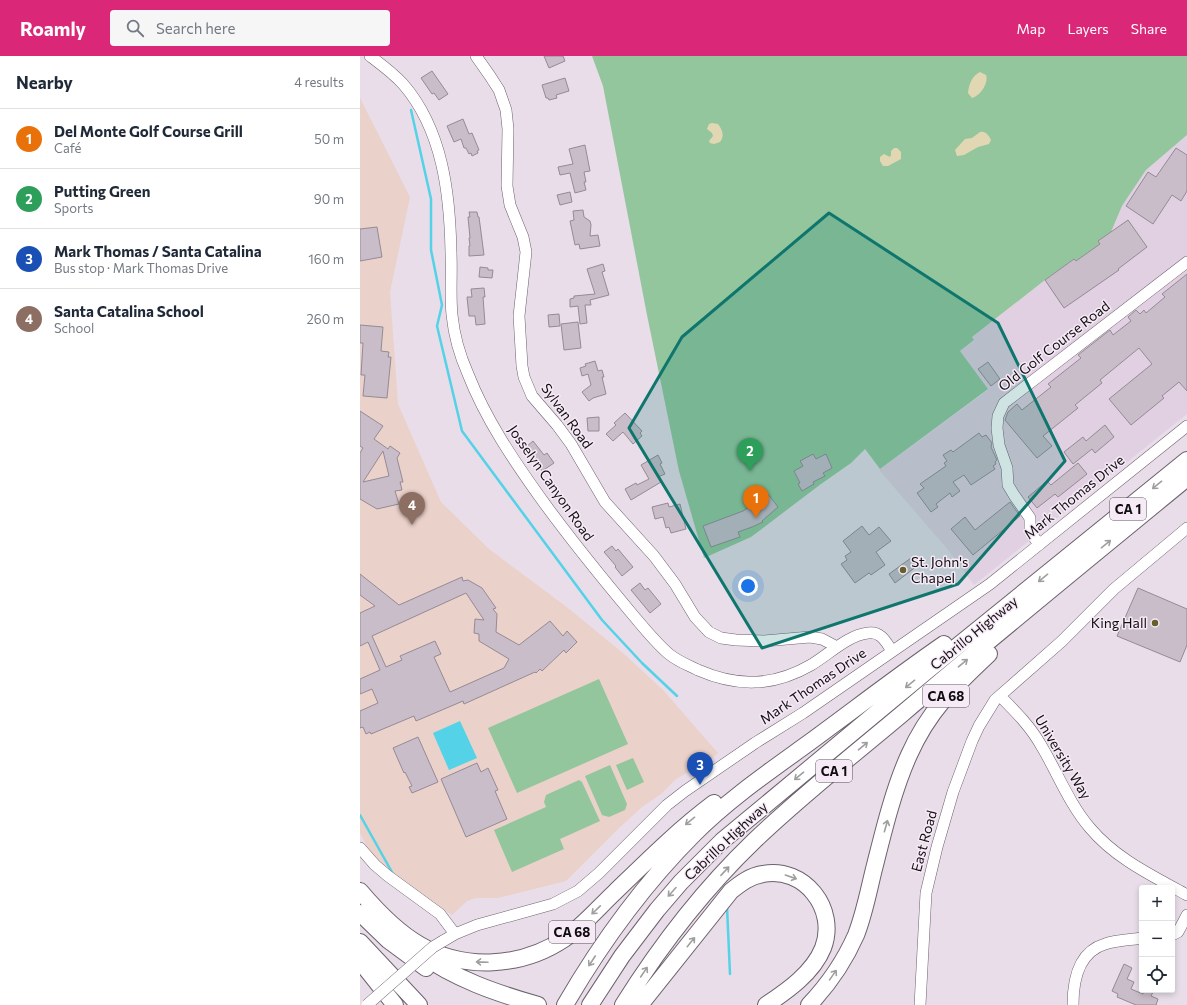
<!DOCTYPE html>
<meta charset="utf-8">
<style>
:root{--surface:#fff;--page:#f6f6f7;--text:#1f2937;--muted:#747a83;--line:#e0e1e3;--accent:#db2777}
body{margin:0;font-family:Commissioner,sans-serif;background:var(--page);color:var(--text)}
.controls{position:absolute;right:12px;bottom:12px;display:grid;overflow:hidden;border-radius:4px;box-shadow:0 2px 6px #0003}
.controls button{width:36px;height:36px;display:grid;place-items:center;padding:0;border:0;border-bottom:1px solid var(--line);background:var(--surface);color:var(--text);font:20px sans-serif}
.you{position:absolute;left:388px;top:530px;width:14px;height:14px;margin:-10px;border:3px solid #fff;border-radius:50%;background:#1a73e8;box-shadow:0 0 0 6px #1a73e833}
.badge{display:grid;place-items:center;width:26px;height:26px;border-radius:50%;background:var(--accent);color:#fff;font-size:13px;font-weight:700}
.pin{position:absolute;translate:-50% -33px;filter:drop-shadow(0 1px 2px #0008)}
.pin::after{content:'';position:absolute;top:21px;width:14px;height:12px;background:inherit;clip-path:polygon(0 0,100% 0,50% 100%)}
.list{margin:0;padding:0;list-style:none}
h2{display:flex;justify-content:space-between;align-items:center;height:52px;margin:0;padding:0 16px;font-size:17px}
h2 small{font-size:13px;font-weight:400;color:var(--muted)}
.list li{display:grid;grid-template-columns:26px 1fr auto;gap:12px;align-items:center;box-sizing:border-box;height:60px;padding:0 16px;border-top:1px solid var(--line)}
.list b{display:block;font-size:15px;white-space:nowrap}
.list p{margin:0;font-size:13px;white-space:nowrap;color:var(--muted)}
.list em{font-size:13px;font-style:normal;color:var(--muted)}
.icon{flex:none;width:22px;height:22px;fill:none;stroke:currentColor;stroke-width:2;stroke-linecap:round;stroke-linejoin:round}
.map{position:relative;flex:none;width:827px;height:949px;overflow:hidden}
header{display:flex;align-items:center;gap:24px;box-sizing:border-box;height:56px;padding:0 20px;background:var(--accent);color:#fff}
header strong{font-size:19px}
nav{display:flex;gap:22px;margin-inline-start:auto;font-size:14px}
.search{width:280px;height:36px;background:var(--page);display:flex;align-items:center;gap:10px;box-sizing:border-box;padding:0 14px;border-radius:4px;color:var(--muted);font-size:15px}
main{display:flex}
aside{flex:1;background:var(--surface)}
.map>svg:first-child{display:block}
</style>
<header>
<strong>Roamly</strong>
<div class="search"><svg class="icon" aria-label="search" viewBox="0 0 24 24"><circle cx="10" cy="10" r="6"/><path d="M15 15l6 6"/></svg>Search here</div>
<nav><a>Map</a><a>Layers</a><a>Share</a></nav>
</header>
<main>
<aside>
<h2>Nearby<small>4 results</small></h2>
<ul class="list">
<li><span class="badge" style="background:#e8710a">1</span><div><b>Del Monte Golf Course Grill</b><p>Café</p></div><em>50 m</em></li>
<li><span class="badge" style="background:#2e9e5b">2</span><div><b>Putting Green</b><p>Sports</p></div><em>90 m</em></li>
<li><span class="badge" style="background:#1a4fb4">3</span><div><b>Mark Thomas / Santa Catalina</b><p>Bus stop · Mark Thomas Drive</p></div><em>160 m</em></li>
<li><span class="badge" style="background:#8d6e63">4</span><div><b>Santa Catalina School</b><p>School</p></div><em>260 m</em></li>
</ul>
</aside>
<div class="map">
<svg width="827" height="949" viewBox="0 0 827 949">
<rect width="100%" height="100%" fill="#e8dde9"/>
<path fill="#e1d0e2" d="M827,79V358L614,529L588,494L519,414L628,334L600,295L614,285L612,281L685,224L714,203L716,205L751,176L762,150L786,114Z"/>
<path fill="#ead1c9" d="M0,42L50,141L30,236L38,348L81,446L129,493L208,552L264,598L303,634L358,697L350,704L316,723L301,738L282,751L260,771L206,825L138,842H116L107,845L92,859L13,802L0,777Z"/>
<path fill="#94c69e" d="M232,0H827V79L786,114L762,150L751,176L739,185L740,188L716,205L714,203L685,224L612,281L614,284L600,295L628,333L520,413L505,393L491,407L461,428L391,481L344,502L319,415L287,259L243,30Z
M239,623L268,688L157,737L128,672Z
M273,702L284,726L267,734L256,709Z
M250,709L267,748L265,754L249,761L242,759L225,720Z
M219,724L222,726L240,765L200,783L204,793L152,816L134,774L186,751L184,746L186,739Z"/>
<path fill="#e1d8b3" d="M620,16L626,19C629,27 620,40 612,42L608,37C609,28 612,20 620,16Z
M352,67L358,68C362,73 365,80 360,86L354,88L350,87L349,85L353,80L352,77L347,73L349,68Z
M620,76C626,75 629,80 631,84L629,88L618,91L604,99L597,100L595,94L605,83L612,82Z
M534,92H537L541,96V103L528,110H523L520,105V101L524,98L530,101L531,99V95Z"/>
<path fill="#54d2e7" d="M100,665L117,702L89,714L73,677Z"/>
<g fill="none" stroke-linecap="round" stroke-linejoin="round">
<path stroke="#54d2e7" stroke-width="2.5" d="M51,54L71,143V194L82,249L77,270L102,375L242,564L282,607L317,640
M0,759L33,818
M367,851L370,918"/>
</g>
<path fill="#c8bdc9" stroke="#958a95" fill-rule="evenodd" d="M184,0H203L205,5L189,12Z
M72,15L88,38L79,44L74,37L72,38L61,22Z
M205,22L209,35L196,39L197,42L189,44L188,42H186L182,29Z
M103,63L109,78L112,77L119,94L117,95L118,97L112,100L111,97L109,98L106,92H104L101,83L94,86L87,70Z
M225,89L230,115L224,116L226,126H224L226,134L215,137L210,117L200,119L198,111L213,108L209,93Z
M816,92L827,99V135L821,145L812,139L793,168L766,150L788,116L796,121Z
M210,136L212,146L200,149L197,139Z
M223,154L224,161L230,165L231,169L230,180L238,179L240,190L220,193L219,188L215,189L210,165L214,164L213,155Z
M109,156H117L118,161H119L124,199L109,200V190H110L109,182H110L108,161H110Z
M768,164L787,191L758,213L759,214L704,252L685,224L714,203L716,205L740,188L738,185Z
M17,171L22,201L0,205V173Z
M243,208L245,215L242,216L249,239L230,244L231,249H225L227,267L220,268L218,250L210,251V243L214,242V240L235,238L227,213Z
M120,211L128,212V214H133L132,222L119,221Z
M827,218V335L819,326L802,340L804,342L771,369L749,343L792,308L779,292L740,324L742,327L715,349L718,352L683,380L692,390L677,402L645,364L648,356L657,348L662,354L691,331L688,328L721,302L718,299L750,274L753,279L771,265L768,261L776,254L780,258L784,254L786,257L805,241L802,238Z
M124,232L125,241H123L125,268L116,269L115,260H109L107,241H112L111,233Z
M199,258L200,270L189,271L188,259Z
M218,266L221,292L204,294L201,268Z
M0,269L23,271L21,295L29,296L28,301H31L27,342L3,340L5,319H1L3,287H0Z
M235,305L238,315L242,314L244,321H242L246,338L233,342L229,345L222,336L231,329L228,318L222,320L220,312L226,310L225,308Z
M628,306L640,323L631,330L618,313Z
M0,355L23,370L14,383L28,393L30,390L40,397L37,402L43,426H40L42,434L35,435L39,448L17,453L0,443V397L3,392L0,390ZM23,395L29,420L3,426Z
M265,357L282,375L280,377L282,380L273,388L263,376L253,385L246,378L256,369L254,367Z
M239,361V375H228L227,362Z
M745,369L754,381L735,397L732,393L713,408L704,396L723,381L726,385Z
M619,377L622,381L626,379L632,387L631,391L637,404L635,406L636,408L633,410L635,413L611,429L604,419L593,426L600,435L592,441L590,437L576,448L578,451L571,456L557,437L564,432L560,428L586,410L584,407L587,405L583,399L591,394L593,396Z
M173,385L184,399L187,397L194,407L182,415L170,399L171,398L166,391Z
M453,398L456,403L466,398L472,412L463,417L465,420L453,426L454,428L442,435L438,428L440,427L434,415L443,410L440,405Z
M298,399L302,407L300,408L305,418L298,421L301,426L271,444L265,433L276,427L277,429L289,423L281,409Z
M718,407L727,418L698,441L695,438L677,452L668,441L687,425L691,429Z
M408,438L418,451L402,465L403,466L392,471L378,476L380,481L351,491L343,470L383,455Z
M650,446L660,460L613,499L591,473L605,461L615,474Z
M308,447L309,451L320,448L326,473L311,477L309,471L306,472L303,461L295,463L292,451Z
M502,470L509,479L519,471L531,485L516,496L525,509L511,519L509,517L495,527L481,508L487,504L485,500L491,496L483,485Z
M252,490L256,495L258,493L273,511L262,520L255,511L256,510L244,496Z
M551,502L557,510L535,527L529,518Z
M0,518L39,549L102,521L103,525L108,524L122,532L136,552L133,553L137,558L136,576L159,589L190,565L203,580L207,575L217,586L206,597L204,594L182,615L180,613L176,617L175,616L104,648L103,645L56,665L54,660L11,678L10,676L6,678L3,671L0,672V655L18,647L12,633L0,638V623L20,614L8,586L0,590V557L15,550L0,539ZM106,537L124,564L115,563L114,577L119,578V585L149,603L144,612L90,636L74,601L81,598L75,585L40,600L42,604L26,611L12,580Z
M280,527L285,534L288,532L301,548L290,557L271,534Z
M778,532L827,553V589L820,606L757,580Z
M58,681L78,726L52,737L49,731L52,730L45,716L44,717L33,692Z
M117,707L121,716L128,712L138,734L135,735L147,763L106,781L81,723Z
M764,908L772,912L767,923L774,926L771,933L783,938L785,934H794L791,940L798,943L796,949H776L757,941L758,938L752,935Z"/>
<g fill="none" stroke-linecap="round" stroke-linejoin="round">
<g stroke="#6c626d" stroke-width="12">
<path id="minor" d="M10,0C22,9 33,17 43,28C83,74 90,139 91,197C92,218 90,239 92,259C94,279 100,300 108,318C126,364 154,405 182,444C211,484 242,522 273,559C284,572 296,587 309,598C317,605 328,609 338,614C377,631 413,631 451,609C468,599 488,579 508,577C521,575 526,586 532,595
M116,0L130,20L139,34L146,54L148,73L147,130L150,149L163,181L166,196L159,260L162,310L164,321L172,340L197,369L211,388L245,446L294,500L315,528L335,561L349,576L361,582L376,584L404,585L450,581L462,583L477,591
M679,489L670,475V462L654,439L648,429L647,412L639,389L637,372L638,360L644,347L827,206
M640,640C656,656 671,671 682,691C698,718 710,749 730,772C756,803 793,820 827,839
M0,792L15,809L28,820L80,858L95,878
M812,879L818,876L827,859
M83,885L95,878L117,869L193,848L218,835L239,817L307,749L325,735L395,687L443,657L630,528L827,370
M560,949L566,837L577,791L593,736L612,685L619,670L635,644L702,585L754,533L827,472
M713,949C713,925 718,896 745,888C757,884 770,884 782,882"/>
</g>
<g stroke="#6c626d" stroke-width="18">
<path id="highway" d="M0,835C17,855 37,876 60,889C105,915 162,911 204,883C223,870 238,852 255,836C287,805 318,774 354,747
M0,857L28,884L66,912
M0,886L59,949
M59,897C95,923 136,937 178,949
M0,905L35,949
M205,949C241,887 283,829 334,778C369,743 410,715 450,686C495,653 539,619 584,588
M230,949L262,900L297,854L321,826L362,785L568,614L827,404
M263,949C300,890 344,833 394,785C441,740 492,700 542,658C636,578 732,500 827,422
M280,949L371,835C381,827 390,820 403,818C444,810 478,853 463,892C453,917 427,935 406,949
M449,949C468,929 485,904 496,879C505,856 509,832 515,809C524,773 534,732 549,699C569,654 595,630 629,598"/>
</g>
<use href="#minor" stroke="#fff" stroke-width="11"/>
<use href="#highway" stroke="#fff" stroke-width="16"/>
<g stroke="#6c626d" stroke-width="12" stroke-linecap="butt">
<path id="minor-bridge" d="M7,949L73,891L83,885"/>
</g>
<use href="#minor-bridge" stroke="#fff" stroke-width="11"/>
</g>
<defs><path id="oneway-shaft" d="M-6 0H5M1.5-3L5.5 0L1.5 3" fill="none" stroke-width="1.6" stroke-linecap="round" stroke-linejoin="round"/></defs>
<g stroke="#a09fa0">
<use href="#oneway-shaft" transform="translate(797 429) rotate(141)"/>
<use href="#oneway-shaft" transform="translate(746 488) rotate(-39)"/>
<use href="#oneway-shaft" transform="translate(683 522) rotate(141)"/>
<use href="#oneway-shaft" transform="translate(603 607) rotate(-40)"/>
<use href="#oneway-shaft" transform="translate(550 628) rotate(141)"/>
<use href="#oneway-shaft" transform="translate(503 690) rotate(-40)"/>
<use href="#oneway-shaft" transform="translate(439 720) rotate(140)"/>
<use href="#oneway-shaft" transform="translate(330 765) rotate(141)"/>
<use href="#oneway-shaft" transform="translate(526 770) rotate(-74)"/>
<use href="#oneway-shaft" transform="translate(365 815) rotate(-47)"/>
<use href="#oneway-shaft" transform="translate(431 821) rotate(19)"/>
<use href="#oneway-shaft" transform="translate(312 836) rotate(132)"/>
<use href="#oneway-shaft" transform="translate(236 854) rotate(136)"/>
<use href="#oneway-shaft" transform="translate(331 886) rotate(-51)"/>
<use href="#oneway-shaft" transform="translate(232 905) rotate(123)"/>
<use href="#oneway-shaft" transform="translate(122 906) rotate(-178)"/>
<use href="#oneway-shaft" transform="translate(284 916) rotate(-56)"/>
<use href="#oneway-shaft" transform="translate(473 919) rotate(-55)"/>
</g>
<path fill="#0f766e" fill-opacity="0.2" stroke="#0f766e" stroke-width="3" stroke-linejoin="round" d="M469,157L638,267L705,405L598,528L402,592L269,372L322,281Z"/>
<g fill="#685e2b" stroke="#f6eaf6" stroke-width="1.5">
<circle cx="543" cy="514" r="4"/>
<circle cx="795" cy="567" r="4"/>
</g>
<g text-anchor="middle" stroke-width="3" stroke-linejoin="round" paint-order="stroke">
<g fill="#f6eaf6" stroke="#565056" stroke-width="1">
<rect x="750" y="442" width="36" height="22" rx="3"/>
<rect x="563" y="629" width="46" height="22" rx="3"/>
<rect x="456" y="704" width="36" height="22" rx="3"/>
<rect x="189" y="865" width="46" height="22" rx="3"/>
</g>
<g font-size="13" font-weight="bold" fill="#110e12">
<text x="768" y="458">CA 1</text>
<text x="586" y="645">CA 68</text>
<text x="474" y="720">CA 1</text>
<text x="212" y="881">CA 68</text>
</g>
<g font-size="14" fill="#110e12" stroke="#f6eaf6">
<text transform="translate(694 290) rotate(-38)" y="5">Old Golf Course Road</text>
<text transform="translate(207 360) rotate(54)" y="5">Sylvan Road</text>
<text transform="translate(191 427) rotate(55)" y="5">Josselyn Canyon Road</text>
<text transform="translate(714 441) rotate(-39)" y="5">Mark Thomas Drive</text>
<text transform="translate(614 577) rotate(-39)" y="5">Cabrillo Highway</text>
<text transform="translate(453 630) rotate(-34)" y="5">Mark Thomas Drive</text>
<text transform="translate(703 701) rotate(59)" y="5">University Way</text>
<text transform="translate(366 785) rotate(-43)" y="5">Cabrillo Highway</text>
<text transform="translate(564 785) rotate(-75)" y="5">East Road</text>
</g>
<g font-size="14" fill="#110e12" stroke="#f6eaf6" text-anchor="start">
<text x="551" y="511">St. John's<tspan x="551" dy="16">Chapel</tspan></text>
<text x="787" y="572" text-anchor="end">King Hall</text>
</g>
</g>
</svg>
<div class="controls">
<button>+</button>
<button>−</button>
<button><svg class="icon" aria-label="locate" viewBox="0 0 24 24"><circle cx="12" cy="12" r="6"/><path d="M12 2v4M12 18v4M2 12h4M18 12h4"/></svg></button>
</div>
<div class="you"></div>
<div class="pin badge" style="left:396px;top:462px;background:#e8710a">1</div>
<div class="pin badge" style="left:390px;top:415px;background:#2e9e5b">2</div>
<div class="pin badge" style="left:340px;top:729px;background:#1a4fb4">3</div>
<div class="pin badge" style="left:52px;top:469px;background:#8d6e63">4</div>
</div>
</main>
